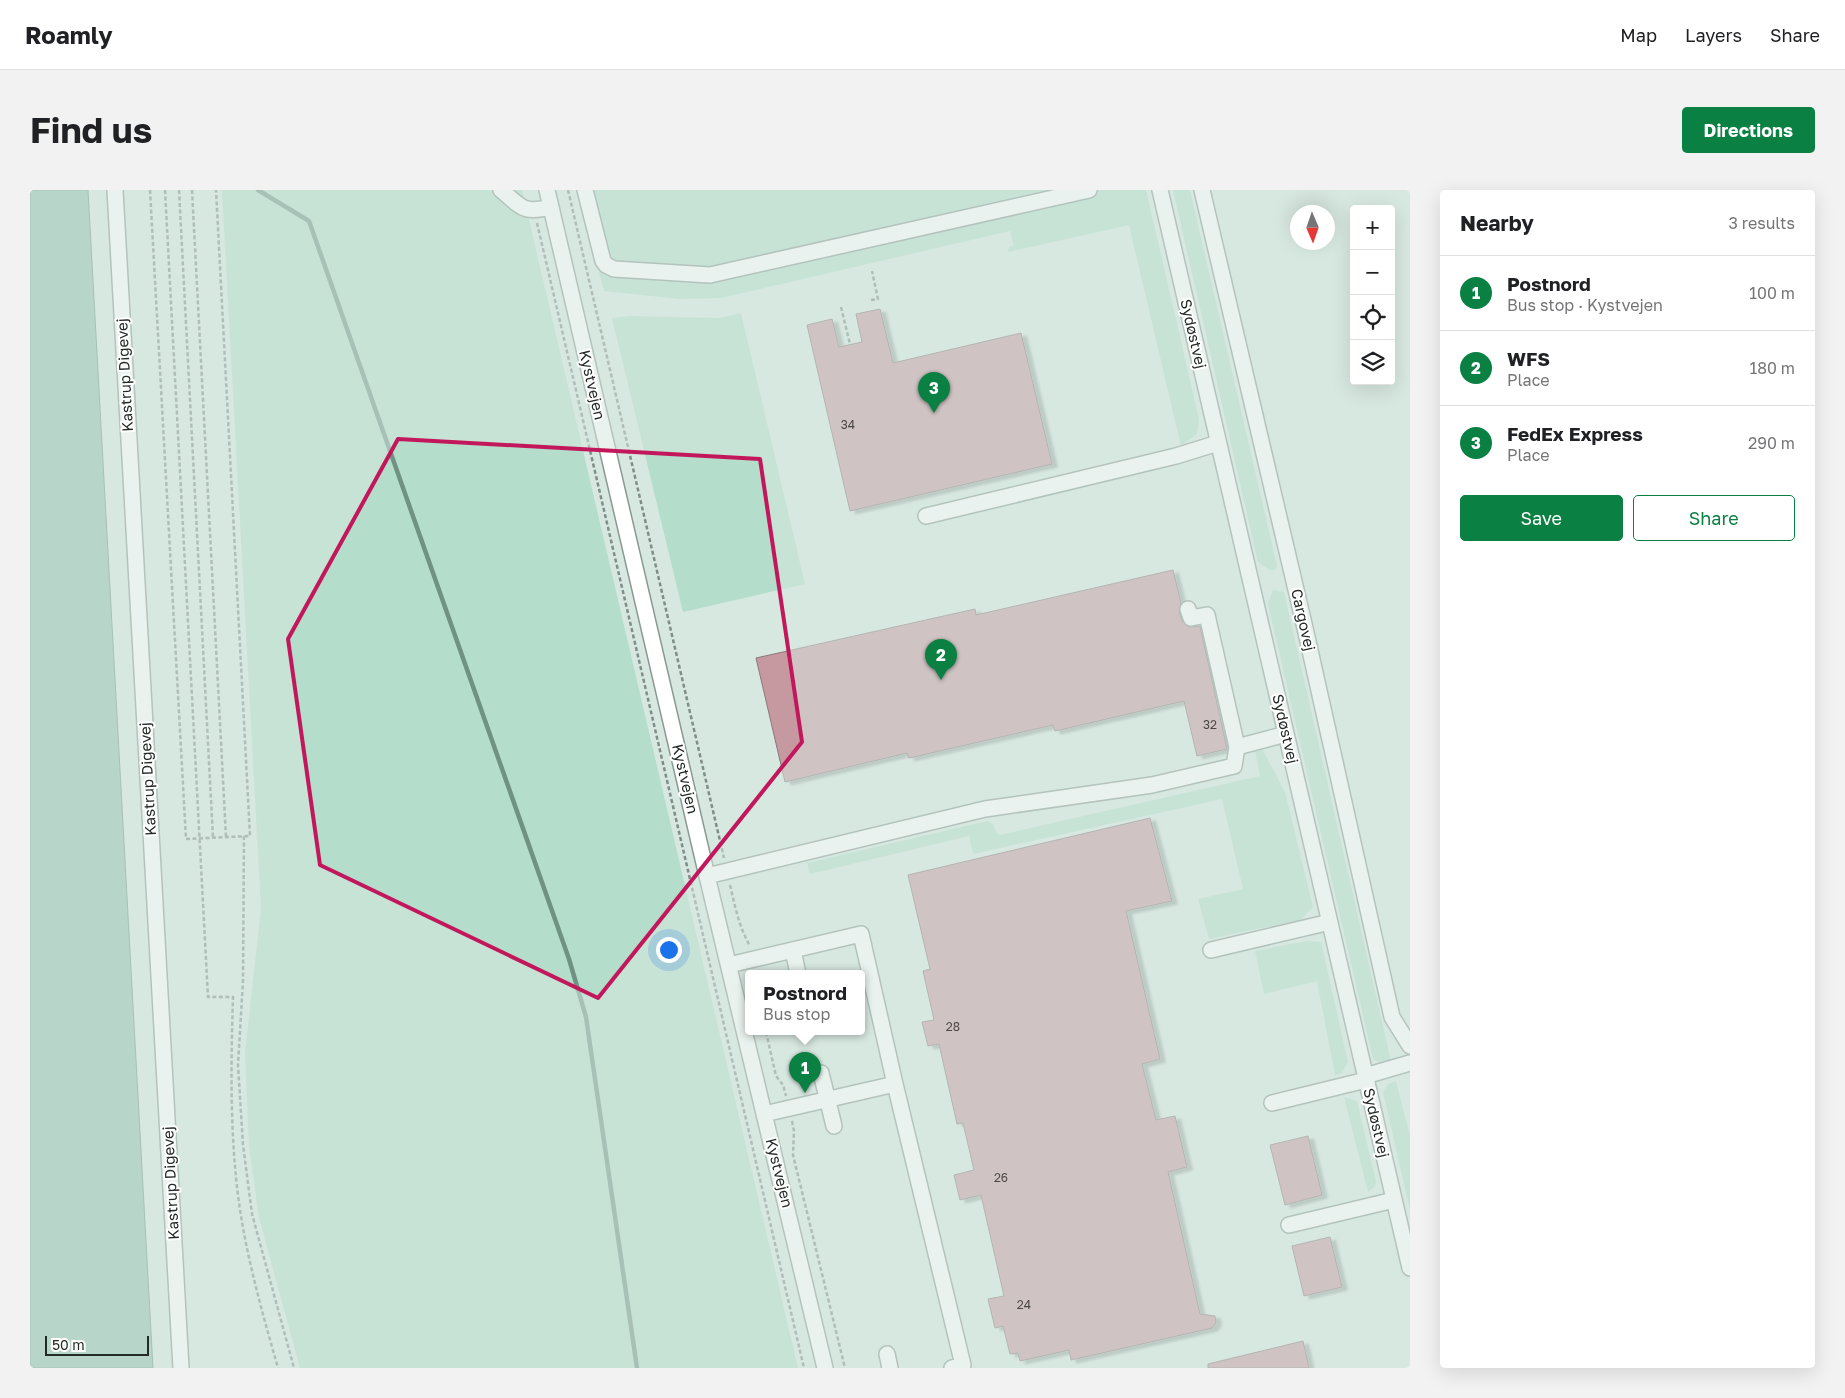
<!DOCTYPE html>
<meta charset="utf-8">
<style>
:root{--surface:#fff;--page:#f2f2f2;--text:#202124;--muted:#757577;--line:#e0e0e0;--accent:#0b8043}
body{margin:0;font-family:"Golos Text",sans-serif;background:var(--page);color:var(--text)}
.controls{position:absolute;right:15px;top:15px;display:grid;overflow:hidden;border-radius:5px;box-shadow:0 5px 20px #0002}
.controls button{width:45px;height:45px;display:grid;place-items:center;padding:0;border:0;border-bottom:1px solid var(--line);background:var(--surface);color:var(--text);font:25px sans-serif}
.compass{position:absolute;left:1260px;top:15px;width:45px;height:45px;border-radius:50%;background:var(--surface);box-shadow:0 5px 20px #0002;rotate:178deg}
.scale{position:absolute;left:15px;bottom:12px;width:104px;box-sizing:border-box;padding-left:5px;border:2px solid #232a27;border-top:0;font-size:14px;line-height:18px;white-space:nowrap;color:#232a27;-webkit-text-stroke:4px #fff;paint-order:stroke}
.you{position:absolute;left:638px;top:759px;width:18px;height:18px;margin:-12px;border:4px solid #fff;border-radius:50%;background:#1a73e8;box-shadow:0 0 0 8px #1a73e833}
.badge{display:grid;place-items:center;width:32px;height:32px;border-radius:50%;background:var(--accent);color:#fff;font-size:16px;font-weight:700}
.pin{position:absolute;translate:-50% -41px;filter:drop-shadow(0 1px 2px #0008)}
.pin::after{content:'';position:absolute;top:26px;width:18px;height:15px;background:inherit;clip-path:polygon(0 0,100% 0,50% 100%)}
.popup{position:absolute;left:715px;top:780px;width:120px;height:65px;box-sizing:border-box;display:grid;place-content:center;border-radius:5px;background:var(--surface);filter:drop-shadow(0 1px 4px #0005);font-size:16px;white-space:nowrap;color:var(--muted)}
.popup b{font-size:19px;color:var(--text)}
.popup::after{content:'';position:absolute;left:50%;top:100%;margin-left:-10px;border:10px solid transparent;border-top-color:var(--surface)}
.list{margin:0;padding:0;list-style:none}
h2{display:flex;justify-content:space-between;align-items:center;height:65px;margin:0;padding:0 20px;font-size:21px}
h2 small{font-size:16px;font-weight:400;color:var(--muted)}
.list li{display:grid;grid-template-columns:32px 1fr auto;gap:15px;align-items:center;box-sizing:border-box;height:75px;padding:0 20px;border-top:1px solid var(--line)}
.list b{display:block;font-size:19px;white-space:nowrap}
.list p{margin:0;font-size:16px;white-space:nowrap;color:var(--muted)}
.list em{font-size:16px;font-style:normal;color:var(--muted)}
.actions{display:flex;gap:10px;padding:15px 20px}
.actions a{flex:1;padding:11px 0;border:1px solid var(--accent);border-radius:5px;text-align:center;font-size:18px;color:var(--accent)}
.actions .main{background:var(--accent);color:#fff}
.icon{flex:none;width:28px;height:28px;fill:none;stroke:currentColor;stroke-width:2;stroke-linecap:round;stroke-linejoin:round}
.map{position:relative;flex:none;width:1380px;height:1178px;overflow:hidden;border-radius:5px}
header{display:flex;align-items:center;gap:30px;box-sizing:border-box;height:70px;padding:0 25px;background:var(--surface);border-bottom:1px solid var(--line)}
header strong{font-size:24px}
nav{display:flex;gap:28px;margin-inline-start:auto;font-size:18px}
.intro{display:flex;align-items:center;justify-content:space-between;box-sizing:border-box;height:120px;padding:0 30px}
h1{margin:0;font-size:35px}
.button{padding:12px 22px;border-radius:5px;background:var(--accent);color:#fff;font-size:18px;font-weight:700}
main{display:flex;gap:30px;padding:0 30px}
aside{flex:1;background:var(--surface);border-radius:5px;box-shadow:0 5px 20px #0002}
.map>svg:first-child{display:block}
</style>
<header>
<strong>Roamly</strong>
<nav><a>Map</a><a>Layers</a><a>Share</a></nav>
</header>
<div class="intro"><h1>Find us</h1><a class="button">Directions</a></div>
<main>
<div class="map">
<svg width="1380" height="1178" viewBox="0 0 1380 1178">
<defs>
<filter id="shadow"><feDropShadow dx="5.5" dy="3" stdDeviation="1" flood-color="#0004"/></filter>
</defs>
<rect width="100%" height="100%" fill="#d7e8e0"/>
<path fill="#b4ddcb" d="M192,0H492L768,1178H270L229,1028L219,956L215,862L231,719Z
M560,0H1032L679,79L588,73C567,57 566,25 560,0Z
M1068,0H1116L1169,229L1167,244L1151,256L1099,35L978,62L979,57L984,55L980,41L691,108L650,109L574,101L569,82L683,90Z
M1143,0H1160L1247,376L1245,380H1239L1228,372Z
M711,123L775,394L653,422L582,128L600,126L690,128Z
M1243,400L1254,402L1361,871L1348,872L1343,869L1238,414Z
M1230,555L1255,602L1283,717L1270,730L1179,749L1168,709L1213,699L1192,609L943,664L939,646L780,684L777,673L957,631L963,634L966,642L970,645L1230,586L1224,556Z
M1277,751L1291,752L1318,872L1312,883L1305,885L1287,791L1234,804L1225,761Z
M1366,891L1380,946V1020L1353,902L1358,894Z
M1314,907L1327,911L1346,991L1345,996L1338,1002Z"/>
<path fill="#91beab" stroke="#709283" d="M0,0H58L123,1178H0Z"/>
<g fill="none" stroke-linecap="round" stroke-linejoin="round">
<path stroke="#709283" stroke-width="4.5" d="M228,0L279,31L539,769L556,827L607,1178"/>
</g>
<path fill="#c699a1" stroke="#89787b" filter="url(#shadow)" d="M850,119L863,173L991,143L1022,274L820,321L777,135L802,129L809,157L832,152L826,124Z
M1143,380L1151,413L1149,421L1152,431L1159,437L1170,436L1197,559L1167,566L1154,511L1025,541L1023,535L879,568L877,563L755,592L726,468L945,419L946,425Z
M1120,628L1142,711L1096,721L1130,869L1112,874L1126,930L1145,926L1157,977L1138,982L1170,1124L1185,1126L1186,1133L1182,1138L1041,1170L1039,1160L990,1171L988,1163L980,1164L973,1136L965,1138L958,1109L974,1106L951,1005L930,1010L924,985L944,980L933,933L927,934L909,854L898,856L892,832L904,830L893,781L900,779L878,685Z
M1278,946L1292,1005L1255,1015L1240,955Z
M1300,1047L1312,1097L1274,1106L1262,1056Z
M1273,1151L1279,1178H1178V1174Z"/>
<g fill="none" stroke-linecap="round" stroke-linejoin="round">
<g stroke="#899992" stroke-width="18">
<path id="minor" d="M85,0L151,1178
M471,0C492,17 492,24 521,17
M517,0L677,686L795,1178
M555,0L573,71L576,75L584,79L680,85L1059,0
M1130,0L1380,1078
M1172,0L1275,438L1362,827L1380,856
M896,326L1146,266L1188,253
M1158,419L1161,428L1177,425L1207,557
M677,686L955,619L1122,595L1204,576L1207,557L1256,544
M763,760L768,784
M1181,760L1300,732
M699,775L831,744L865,894L933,1175L922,1178
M791,883L804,936
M1335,886L1380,873
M1242,913L1336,890
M734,924L865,894
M1259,1035L1364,1010
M857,1164L860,1178"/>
</g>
<path stroke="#818d87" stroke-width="2.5" stroke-dasharray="4 2.5" stroke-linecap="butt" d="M120,0L156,649L220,646L186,0
M135,0L178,807H203C201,870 200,934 207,997C214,1059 231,1118 248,1178
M149,0L183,648
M162,0L196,647
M538,0L694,668
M507,33L774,1178
M841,110L848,109L842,81
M811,117L820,154
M214,646L213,791L208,875L213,955L222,1024L264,1178
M700,695C705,716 709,737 720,756
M736,842L746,886L753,895L756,906
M762,931L764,941L763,965L815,1178"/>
<use href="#minor" stroke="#fff" stroke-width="15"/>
</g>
<path d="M0 0H1380V1178H0ZM368,249L730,269L772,552L568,808L290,675L258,449Z" fill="#d7e8e0" fill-opacity=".55" fill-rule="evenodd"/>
<path fill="none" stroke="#c2185b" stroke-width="4" stroke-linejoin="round" d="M368,249L730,269L772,552L568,808L290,675L258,449Z"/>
<g text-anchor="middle" stroke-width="4" stroke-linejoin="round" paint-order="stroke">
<g font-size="12" fill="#4c4646">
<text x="818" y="239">34</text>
<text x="1180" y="539">32</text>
<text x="923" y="841">28</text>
<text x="971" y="992">26</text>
<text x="994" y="1119">24</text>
</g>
<g font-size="15" fill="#232a27" stroke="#fff">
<text transform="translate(1163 144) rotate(77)" y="5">Sydøstvej</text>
<text transform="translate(95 185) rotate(-93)" y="5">Kastrup Digevej</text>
<text transform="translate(562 195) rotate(77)" y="5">Kystvejen</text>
<text transform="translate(1273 430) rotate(77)" y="5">Cargovej</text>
<text transform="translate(1255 539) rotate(77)" y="5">Sydøstvej</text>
<text transform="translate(118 589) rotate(-93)" y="5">Kastrup Digevej</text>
<text transform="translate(655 589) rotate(77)" y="5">Kystvejen</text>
<text transform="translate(1346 933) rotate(77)" y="5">Sydøstvej</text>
<text transform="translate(749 983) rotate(76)" y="5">Kystvejen</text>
<text transform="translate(141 993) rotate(-93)" y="5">Kastrup Digevej</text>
</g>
</g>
</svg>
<div class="controls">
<button>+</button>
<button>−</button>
<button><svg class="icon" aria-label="locate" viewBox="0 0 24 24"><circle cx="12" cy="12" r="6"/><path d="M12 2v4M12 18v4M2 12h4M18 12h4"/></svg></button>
<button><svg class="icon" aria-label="layers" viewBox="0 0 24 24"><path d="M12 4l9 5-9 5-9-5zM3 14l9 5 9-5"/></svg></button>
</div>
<svg class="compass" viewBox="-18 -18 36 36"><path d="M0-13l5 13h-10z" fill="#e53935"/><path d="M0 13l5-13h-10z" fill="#757577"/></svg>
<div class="scale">50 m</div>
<div class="you"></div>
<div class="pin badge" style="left:775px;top:903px">1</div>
<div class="popup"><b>Postnord</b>Bus stop</div>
<div class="pin badge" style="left:911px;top:490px">2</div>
<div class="pin badge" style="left:904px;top:223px">3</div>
</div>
<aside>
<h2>Nearby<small>3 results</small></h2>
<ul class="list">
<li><span class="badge">1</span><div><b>Postnord</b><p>Bus stop · Kystvejen</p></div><em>100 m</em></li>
<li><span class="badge">2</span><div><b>WFS</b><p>Place</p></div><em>180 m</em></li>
<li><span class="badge">3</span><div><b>FedEx Express</b><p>Place</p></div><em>290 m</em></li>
</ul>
<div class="actions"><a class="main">Save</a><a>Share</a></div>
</aside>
</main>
